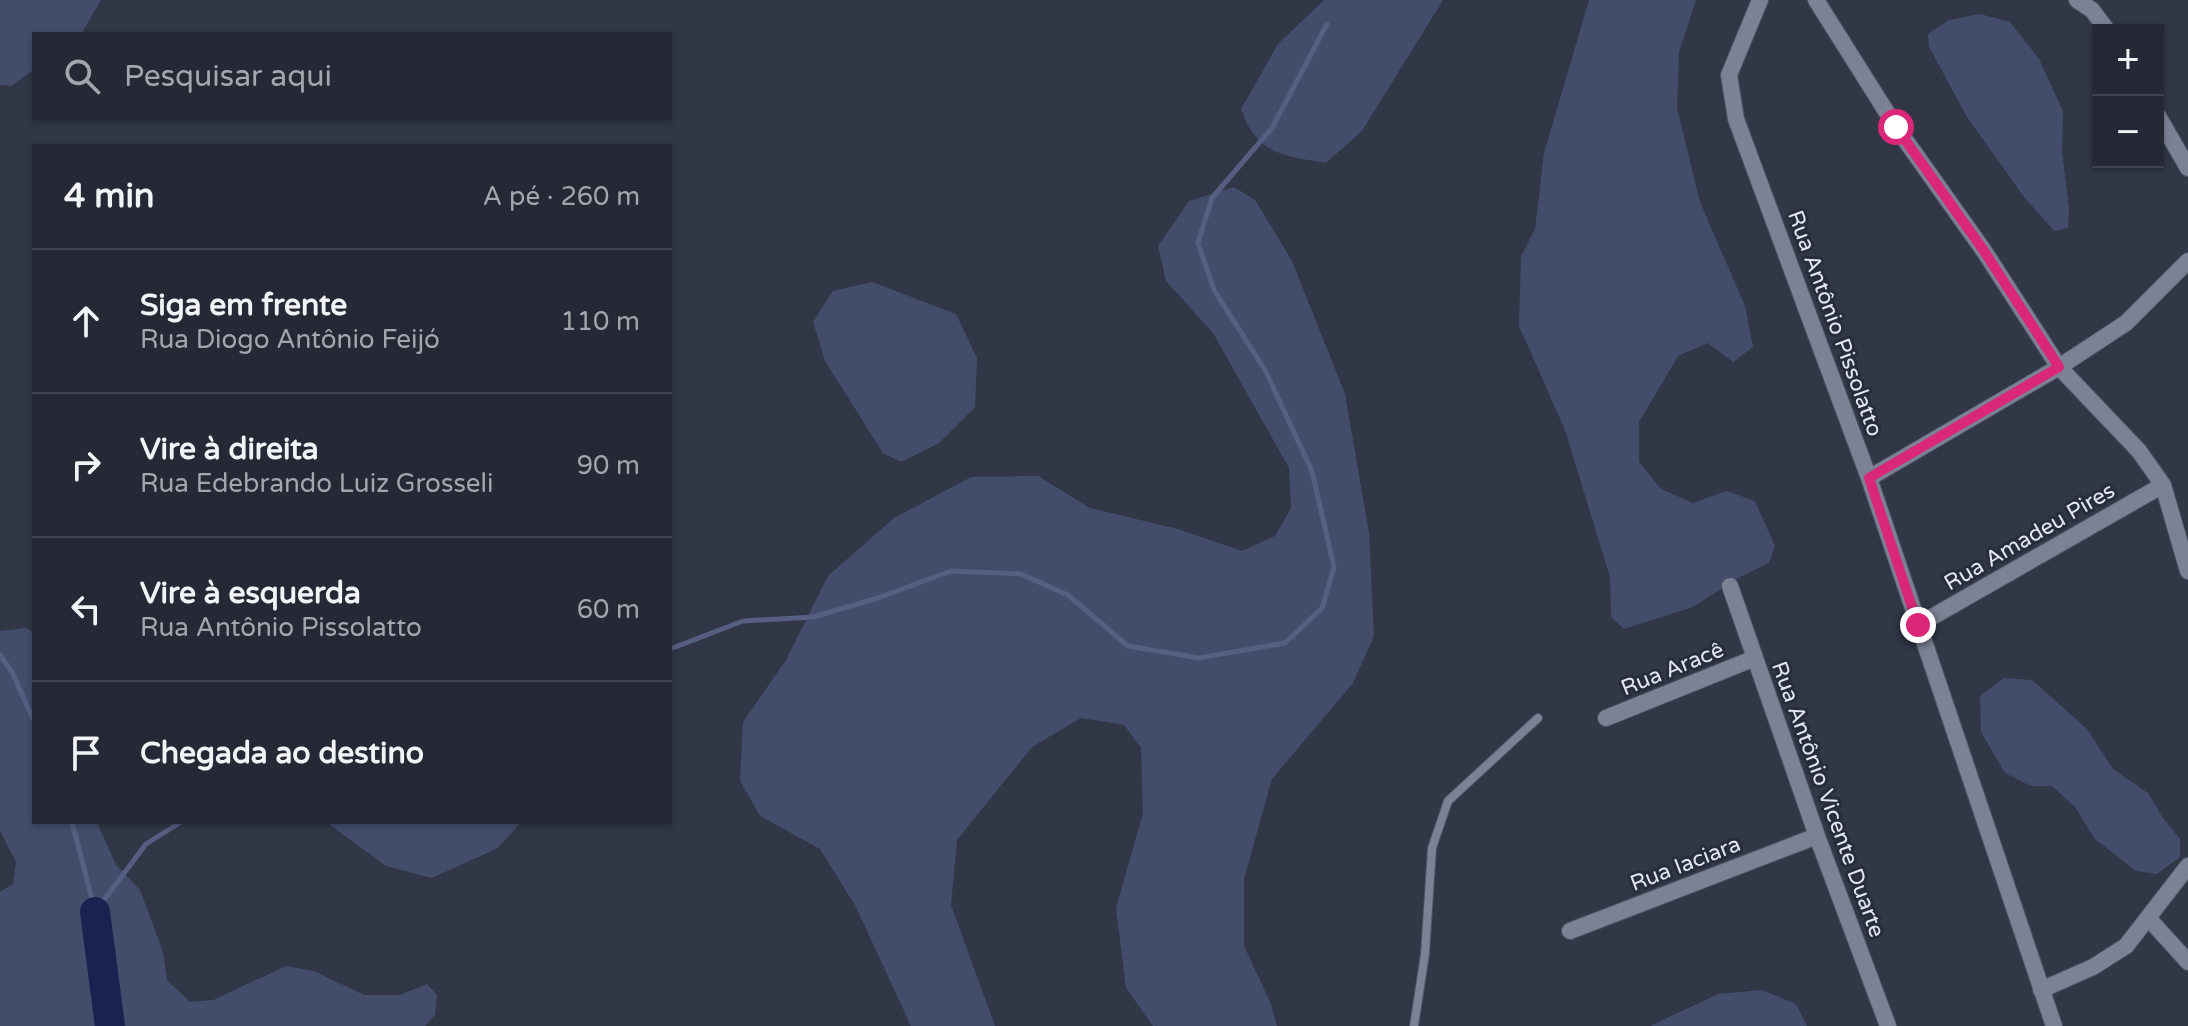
<!DOCTYPE html>
<html lang="pt">
<meta charset="utf-8">
<style>
:root{--surface:#252935;--page:#313541;--text:#f1f3f6;--muted:#a3a6ad;--line:#424550}
body{margin:0;font-family:"Varela Round",sans-serif;background:var(--page);color:var(--text)}
.controls{position:absolute;right:24px;top:24px;display:grid;overflow:hidden;border-radius:0px;box-shadow:0 2px 6px #0004}
.controls button{width:72px;height:72px;display:grid;place-items:center;padding:0;border:0;border-bottom:2px solid var(--line);background:var(--surface);color:var(--text);font:40px sans-serif}
.stop{position:absolute;width:24px;height:24px;margin:-18px;border:6px solid #db2777;border-radius:50%;background:#fff}
.stop.end{background:#db2777;border-color:#fff;box-shadow:0 2px 8px #0008}
.list{margin:0;padding:0;list-style:none}
h2{display:flex;justify-content:space-between;align-items:center;height:104px;margin:0;padding:0 32px;font-size:34px}
h2 small{font-size:26px;font-weight:400;color:var(--muted)}
.list li{display:grid;grid-template-columns:52px 1fr auto;gap:24px;align-items:center;box-sizing:border-box;height:144px;padding:0 32px;border-top:2px solid var(--line)}
.list b{display:block;font-size:30px;white-space:nowrap}
.list p{margin:0;font-size:26px;white-space:nowrap;color:var(--muted)}
.list em{font-size:26px;font-style:normal;color:var(--muted)}
.icon{flex:none;width:44px;height:44px;fill:none;stroke:currentColor;stroke-width:2;stroke-linecap:round;stroke-linejoin:round}
.map{position:relative;flex:none;width:2188px;height:1026px;overflow:hidden}
.search{position:absolute;background:var(--surface);box-shadow:0 2px 6px #0004;left:32px;top:32px;width:640px;height:88px;display:flex;align-items:center;gap:20px;box-sizing:border-box;padding:0 28px;border-radius:0px;color:var(--muted);font-size:30px}
.panel{position:absolute;background:var(--surface);box-shadow:0 2px 6px #0004;left:32px;top:144px;width:640px;height:680px;border-radius:0px}
.map>svg:first-child{display:block}
</style>
<div class="map">
<svg width="2188" height="1026" viewBox="0 0 2188 1026">
<rect width="100%" height="100%" fill="#313747"/>
<path fill="#434d6b" d="M0,0H101L81,34H34V70L11,86L0,85Z
M1324,0H1443L1362,131L1326,163C1284,156 1257,155 1241,109L1278,44Z
M1589,0H1696L1679,52L1677,108L1700,202L1745,306L1753,347L1733,362L1708,343L1678,356L1639,422V462L1661,489L1693,503L1726,491L1755,501L1775,546L1769,563L1740,577L1693,607L1624,629L1611,617L1610,577L1565,430L1519,326L1521,257L1535,229L1544,153Z
M1980,14L2010,22L2039,59L2063,111L2062,152L2069,208L2068,228L2054,231L2024,197L1967,117L1929,47L1928,34L1949,20Z
M1234,187L1255,200L1291,259L1345,394L1369,533L1374,636L1353,683L1272,779L1244,879V946L1271,1004L1277,1026H1153L1126,988L1116,908L1143,813L1141,748L1124,725L1081,718L1032,747L957,840L951,905L995,1026H911L856,907L820,849L760,816L740,781L743,722L786,660L828,576L894,518L971,477L1038,476L1090,508L1178,529L1242,551L1275,536L1291,508L1289,468L1213,333L1166,281L1158,246L1189,201Z
M872,282L956,314L977,358L975,407L939,443L901,462L883,453L825,361L813,322L833,291Z
M26,628L34,633V822H97L116,865L140,890L163,952L167,980L190,1002L213,1000L286,966L314,971L364,995H400L427,984L437,995L435,1015L425,1026H0V892L13,884L16,862L0,831V631Z
M2004,678L2032,680L2087,729L2113,769L2148,793L2163,818L2180,839V857L2157,874L2136,871L2095,839L2075,807L2052,786H2031L2005,773L1981,732L1980,696Z
M326,822H521L498,848L432,878L386,866Z
M1762,990L1796,1004L1807,1026H1650L1718,994Z"/>
<g fill="none" stroke-linecap="round" stroke-linejoin="round">
<path stroke="#565e81" stroke-width="5" d="M670,649L743,621L813,617L878,598L951,571L1021,574L1068,595L1128,646L1199,658L1285,643L1322,608L1334,567L1312,471L1265,370L1214,290L1198,243L1212,198L1272,128L1327,24
M0,655L12,672L34,721
M72,822L95,911
M95,912L146,844L181,822"/>
<path stroke="#192350" stroke-width="30" d="M95,912L110,1026"/>
<g stroke="#4e5260" stroke-width="10">
<path id="lane" d="M1414,1026L1425,954L1432,848L1448,801L1538,718"/>
</g>
<g stroke="#4e5260" stroke-width="18">
<path id="street" d="M1760,0L1729,75L1736,119L1869,478L2054,1026
M1816,0L1896,127L1984,251L2059,367L2139,451L2163,485L2188,571
M2077,0L2092,10L2107,30
M2158,116L2188,168
M1869,478L2059,367L2126,323L2188,261
M1730,586L1817,836L1888,1026
M1918,625L2163,485
M1606,718L1755,658
M2149,919L2188,962
M1570,931L1817,836
M2041,990L2093,967L2126,946L2188,866"/>
</g>
<use href="#lane" stroke="#7c8295" stroke-width="8"/>
<use href="#street" stroke="#7c8295" stroke-width="16"/>
</g>
<g fill="none" stroke-linecap="round" stroke-linejoin="round">
<path stroke="#db2777" stroke-width="10" d="M1896,127L1984,251L2059,367L1869,478L1918,625"/>
</g>
<g text-anchor="middle" stroke-width="6" stroke-linejoin="round" paint-order="stroke">
<g font-size="22" fill="#e4e7f2" stroke="#272d3c">
<text transform="translate(1836 323) rotate(70)" y="8">Rua Antônio Pissolatto</text>
<text transform="translate(2029 536) rotate(-30)" y="8">Rua Amadeu Pires</text>
<text transform="translate(1672 668) rotate(-22)" y="8">Rua Aracê</text>
<text transform="translate(1829 799) rotate(70)" y="8">Rua Antônio Vicente Duarte</text>
<text transform="translate(1685 863) rotate(-21)" y="8">Rua Iaciara</text>
</g>
</g>
</svg>
<div class="controls">
<button>+</button>
<button>−</button>
</div>
<div class="stop" style="left:1896px;top:127px"></div>
<div class="stop end" style="left:1918px;top:625px"></div>
<div class="search"><svg class="icon" aria-label="search" viewBox="0 0 24 24"><circle cx="10" cy="10" r="6"/><path d="M15 15l6 6"/></svg>Pesquisar aqui</div>
<section class="panel">
<h2>4 min<small>A pé · 260 m</small></h2>
<ul class="list">
<li><svg class="icon" aria-label="ahead" viewBox="0 0 24 24"><path d="M12 20V5M6 11l6-6 6 6"/></svg><div><b>Siga em frente</b><p>Rua Diogo Antônio Feijó</p></div><em>110 m</em></li>
<li><svg class="icon" aria-label="right" viewBox="0 0 24 24"><path d="M7 20v-9h11M14 6l5 5-5 5"/></svg><div><b>Vire à direita</b><p>Rua Edebrando Luiz Grosseli</p></div><em>90 m</em></li>
<li><svg class="icon" aria-label="left" viewBox="0 0 24 24"><path d="M17 20v-9H6M10 6l-5 5 5 5"/></svg><div><b>Vire à esquerda</b><p>Rua Antônio Pissolatto</p></div><em>60 m</em></li>
<li><svg class="icon" aria-label="arrive" viewBox="0 0 24 24"><path d="M6 21V4h12l-3 4 3 4H6"/></svg><div><b>Chegada ao destino</b></div></li>
</ul>
</section>
</div>
